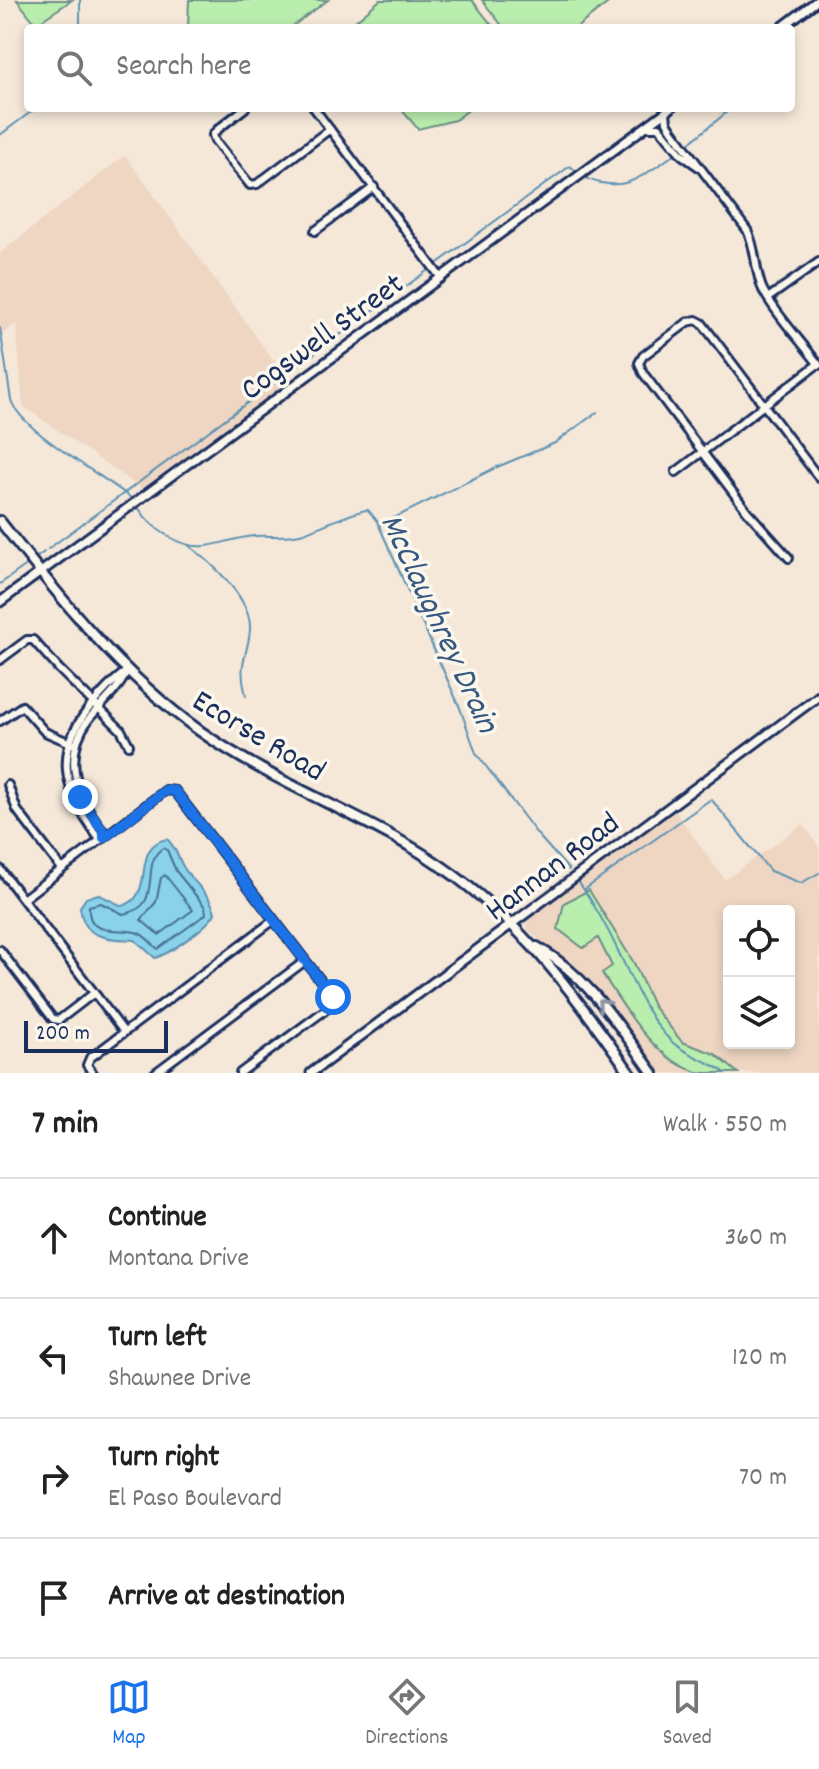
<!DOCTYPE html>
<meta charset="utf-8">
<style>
:root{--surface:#fff;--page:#f6f6f6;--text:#222;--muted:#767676;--line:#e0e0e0;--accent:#1a73e8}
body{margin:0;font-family:Dekko,sans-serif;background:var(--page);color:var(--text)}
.controls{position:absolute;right:24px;bottom:24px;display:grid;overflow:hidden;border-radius:8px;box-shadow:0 4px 12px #0003}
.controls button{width:72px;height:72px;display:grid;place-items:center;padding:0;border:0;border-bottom:2px solid var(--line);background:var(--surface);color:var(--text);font:40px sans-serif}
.scale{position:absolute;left:24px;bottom:20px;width:144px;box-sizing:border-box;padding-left:8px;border:4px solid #1b2f5e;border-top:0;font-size:22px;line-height:28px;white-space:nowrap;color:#1b2f5e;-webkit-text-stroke:6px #fbf7ec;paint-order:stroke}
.stop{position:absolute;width:24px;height:24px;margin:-18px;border:6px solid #1a73e8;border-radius:50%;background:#fff}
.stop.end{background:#1a73e8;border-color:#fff;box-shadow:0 2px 8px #0008}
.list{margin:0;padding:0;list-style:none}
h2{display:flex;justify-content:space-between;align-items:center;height:104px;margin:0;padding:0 32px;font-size:34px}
h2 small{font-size:26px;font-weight:400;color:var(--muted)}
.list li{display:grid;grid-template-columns:52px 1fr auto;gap:24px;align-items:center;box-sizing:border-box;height:120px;padding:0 32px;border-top:2px solid var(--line)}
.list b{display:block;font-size:30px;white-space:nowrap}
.list p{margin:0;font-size:26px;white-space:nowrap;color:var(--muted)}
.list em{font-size:26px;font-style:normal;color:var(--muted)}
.icon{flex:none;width:44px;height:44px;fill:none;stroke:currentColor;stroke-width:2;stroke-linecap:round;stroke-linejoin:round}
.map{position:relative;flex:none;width:819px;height:1073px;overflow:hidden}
.search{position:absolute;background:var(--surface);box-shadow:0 4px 12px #0003;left:24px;right:24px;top:24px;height:88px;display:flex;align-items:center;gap:20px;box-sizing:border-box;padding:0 28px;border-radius:8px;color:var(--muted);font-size:30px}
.sheet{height:584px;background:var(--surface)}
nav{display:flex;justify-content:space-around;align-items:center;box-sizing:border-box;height:112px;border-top:2px solid var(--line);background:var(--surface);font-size:22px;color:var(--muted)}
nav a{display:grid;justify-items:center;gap:4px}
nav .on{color:var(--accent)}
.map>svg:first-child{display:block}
</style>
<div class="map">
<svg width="819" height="1073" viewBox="0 0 819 1073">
<rect width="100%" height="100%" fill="#f5e8d9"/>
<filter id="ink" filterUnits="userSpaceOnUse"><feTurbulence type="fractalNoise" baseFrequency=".0125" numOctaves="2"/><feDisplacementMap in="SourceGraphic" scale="16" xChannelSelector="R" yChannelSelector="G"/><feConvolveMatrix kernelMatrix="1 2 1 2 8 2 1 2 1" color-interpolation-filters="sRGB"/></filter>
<g filter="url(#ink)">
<path fill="#eed6c2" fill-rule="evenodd" d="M125,155L289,382L142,489L23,406L16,324L0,336V253Z
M672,807L725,880L803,824L819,847V1073H656L587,983L527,929L526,922L530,916ZM729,911H789V1043H729Z"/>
<path fill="#baeeaf" stroke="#6a8e86" stroke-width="2" d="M17,0H72L36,24Z
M189,0H328L290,28H188Z
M380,0H472L494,28H347Z
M482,0H612L576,28H504Z
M400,108H471L455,120L418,129Z
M589,890L634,963L653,1006L682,1042L715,1054L738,1073C727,1073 712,1073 701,1073C656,1063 625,1009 602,973L612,966L598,938L583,948L558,929L564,903Z"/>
<path fill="#89d2ea" stroke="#5d91b2" stroke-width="2" d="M167,839C176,847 178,858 184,868C194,883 211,895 215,913C209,926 169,954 155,958L135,940C110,938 84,942 80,907L86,898L98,894L122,906C158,896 129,846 167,839Z"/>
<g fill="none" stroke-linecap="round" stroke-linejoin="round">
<path stroke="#477096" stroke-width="2" d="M163,848L167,850L176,871L205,907L206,914L158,949C151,944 147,936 138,933C121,926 87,940 89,906L101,903L123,914C166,908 138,863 163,848Z
M165,875L193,910L159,935L141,920L156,902L161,878Z"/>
<path stroke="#5d91b2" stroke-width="2" d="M80,28V0
M0,135L36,108
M582,176C593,183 612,186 625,183C648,178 708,128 728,111
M0,328L11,400C21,431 103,475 131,498
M138,507C150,528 181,549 206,546C222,544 238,537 255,536C272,535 288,538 304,533C317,528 360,509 368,510L377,521L460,708L476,753L537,834L569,870
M380,525L497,467L555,443L597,412
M188,545C210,561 251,598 250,628C250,641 245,652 243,665C241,675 244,686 246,696
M48,549L570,166L577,172
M33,560L44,552
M0,584L28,564
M578,881C595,905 609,931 621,957C635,986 648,1019 672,1042C688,1056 709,1061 726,1073
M584,890L711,799L770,871L801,883L819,873"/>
<g stroke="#1b2f5e" stroke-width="12">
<path id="minor" d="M245,108L217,130L213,135L215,141L250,185L257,184L330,129
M314,108L441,278
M666,112L667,122L672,130L747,230C757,249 754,271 763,290C776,315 802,342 819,365
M647,127H659L682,155L699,167
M315,231L374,187
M768,298L819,262
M676,472L818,364
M789,558L747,511L643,373L639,363L643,356L688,322L696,320L702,323L819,478
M0,660L27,640H33L59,669L121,730L129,745
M0,721L22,706L45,732L73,744
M8,785L17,810L62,869
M104,838L98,837C62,789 52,749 95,701C105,690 114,679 127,671
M104,838V832C78,799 60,758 89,719C102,703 119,690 127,671
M0,869L124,1032
M23,899L166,790L175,791L334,998L332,1005L240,1073
M0,950L53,1019L59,1020L94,993
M93,1073L87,1065L90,1058L274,920
M155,1073L305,961"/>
</g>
<g stroke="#1b2f5e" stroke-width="13">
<path id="tertiary" d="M781,28L818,0
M0,602L671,108
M311,1073L819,696"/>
</g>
<g stroke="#1b2f5e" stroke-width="14">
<path id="secondary" d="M0,521C60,598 120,674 200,731C266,778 343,807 413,848C508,904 568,984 630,1073
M537,947C588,976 619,1026 653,1073"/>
</g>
<use href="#minor" stroke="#fbf7ec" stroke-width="6"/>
<use href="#tertiary" stroke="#fbf7ec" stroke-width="7"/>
<use href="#secondary" stroke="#fbf7ec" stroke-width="8"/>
</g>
<defs><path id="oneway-chevron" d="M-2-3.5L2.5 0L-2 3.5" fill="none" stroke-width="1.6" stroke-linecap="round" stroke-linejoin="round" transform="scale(2)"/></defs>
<use stroke="#8b93a5" href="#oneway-chevron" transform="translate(603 1004) rotate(-129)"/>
</g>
<g fill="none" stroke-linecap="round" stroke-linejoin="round" filter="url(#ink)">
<path stroke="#1a73e8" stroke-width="10" d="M80,797L104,832V838L166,790L175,791L333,997"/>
</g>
<g text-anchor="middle" stroke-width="7" stroke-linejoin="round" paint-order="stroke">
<g font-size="32" fill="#1b2f5e" stroke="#fbf7ec">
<text transform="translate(321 335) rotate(-36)" y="11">Cogswell Street</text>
<text transform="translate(260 734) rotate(31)" y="11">Ecorse Road</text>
<text transform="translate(551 865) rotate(-37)" y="11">Hannan Road</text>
</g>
<g font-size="34" font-style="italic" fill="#365881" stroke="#fbf7ec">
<text transform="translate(442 622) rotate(65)" y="12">McClaughrey Drain</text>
</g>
</g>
</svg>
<div class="controls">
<button><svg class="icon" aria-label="locate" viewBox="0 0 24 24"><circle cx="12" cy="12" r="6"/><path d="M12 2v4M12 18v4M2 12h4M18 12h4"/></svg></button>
<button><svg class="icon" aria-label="layers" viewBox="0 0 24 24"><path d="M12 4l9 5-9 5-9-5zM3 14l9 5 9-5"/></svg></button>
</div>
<div class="scale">200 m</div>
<div class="stop" style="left:333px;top:997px"></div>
<div class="stop end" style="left:80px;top:797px"></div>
<div class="search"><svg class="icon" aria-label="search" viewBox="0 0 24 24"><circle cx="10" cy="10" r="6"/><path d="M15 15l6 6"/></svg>Search here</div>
</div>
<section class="sheet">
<h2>7 min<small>Walk · 550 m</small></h2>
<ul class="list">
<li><svg class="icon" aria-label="ahead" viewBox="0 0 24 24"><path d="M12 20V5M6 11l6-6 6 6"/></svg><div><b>Continue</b><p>Montana Drive</p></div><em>360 m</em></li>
<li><svg class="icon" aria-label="left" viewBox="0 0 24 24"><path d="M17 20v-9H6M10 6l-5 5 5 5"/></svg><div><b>Turn left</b><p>Shawnee Drive</p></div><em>120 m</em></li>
<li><svg class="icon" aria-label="right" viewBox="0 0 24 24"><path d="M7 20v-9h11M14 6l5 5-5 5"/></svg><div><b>Turn right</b><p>El Paso Boulevard</p></div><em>70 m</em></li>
<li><svg class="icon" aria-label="arrive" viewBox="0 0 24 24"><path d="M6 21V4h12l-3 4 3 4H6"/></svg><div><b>Arrive at destination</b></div></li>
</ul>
</section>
<nav>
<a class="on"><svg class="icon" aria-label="map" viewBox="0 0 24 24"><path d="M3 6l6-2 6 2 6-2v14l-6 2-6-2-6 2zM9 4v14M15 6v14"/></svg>Map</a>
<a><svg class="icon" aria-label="directions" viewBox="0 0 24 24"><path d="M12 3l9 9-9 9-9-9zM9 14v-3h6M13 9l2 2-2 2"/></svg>Directions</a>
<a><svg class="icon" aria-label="saved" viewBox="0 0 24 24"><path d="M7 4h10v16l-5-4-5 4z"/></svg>Saved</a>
</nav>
